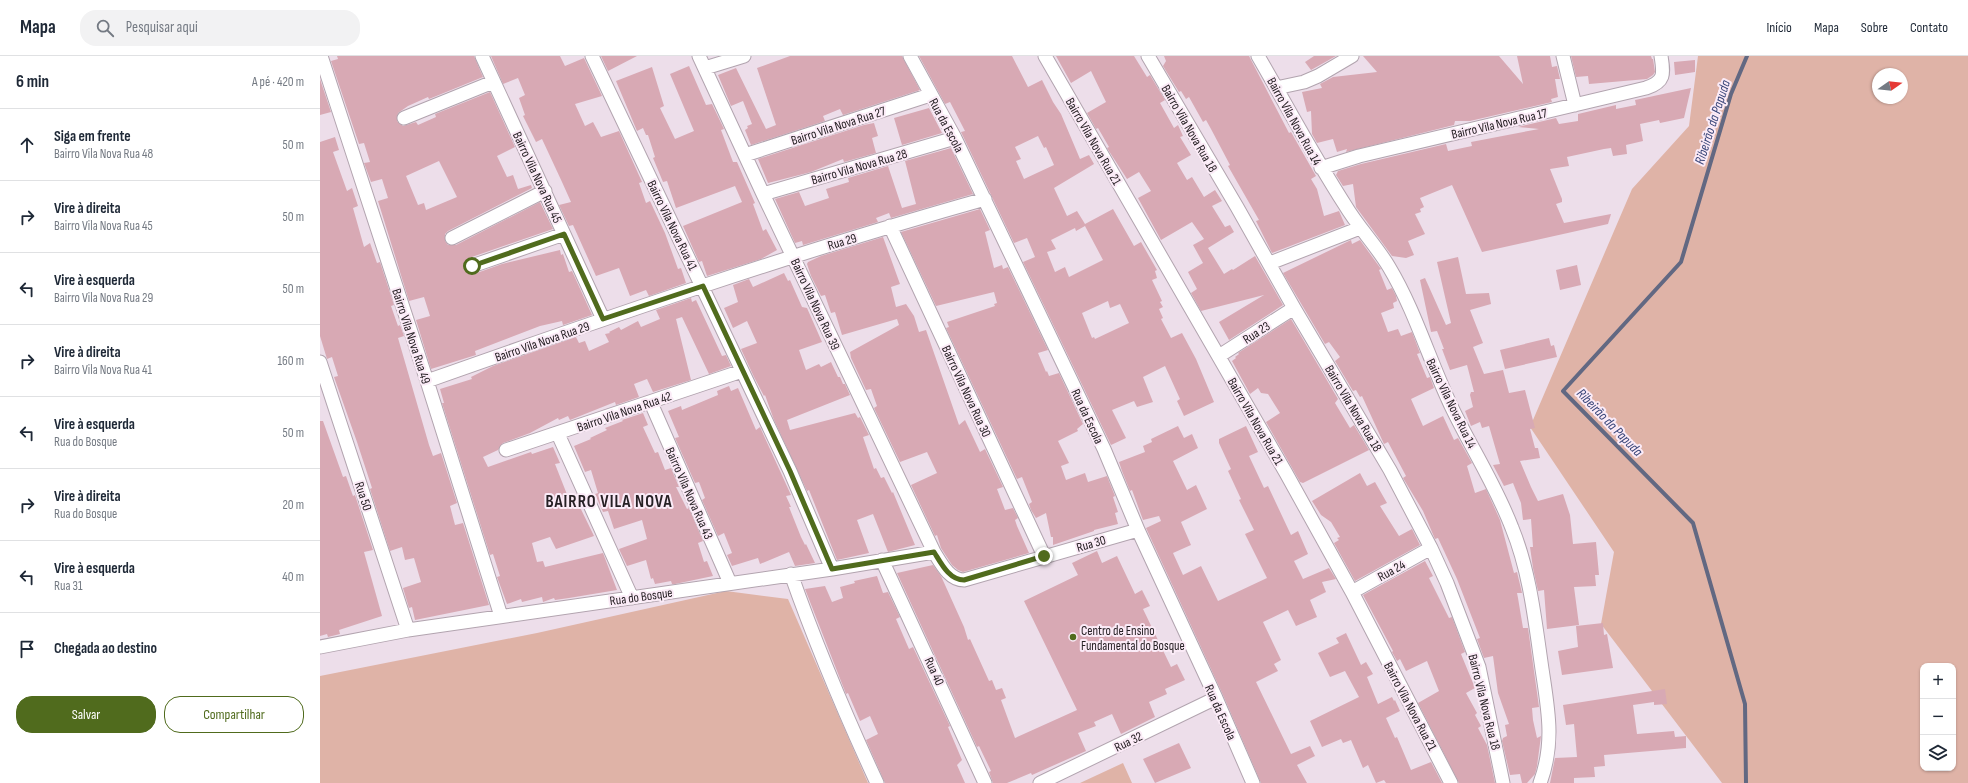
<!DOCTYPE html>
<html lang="pt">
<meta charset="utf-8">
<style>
:root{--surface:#fff;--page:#f2f2f3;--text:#1f2937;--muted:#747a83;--line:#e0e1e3;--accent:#506b1d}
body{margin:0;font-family:"Sofia Sans Condensed",sans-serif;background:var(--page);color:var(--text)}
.controls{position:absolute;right:12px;bottom:12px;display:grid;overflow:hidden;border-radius:8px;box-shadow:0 1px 3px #0004}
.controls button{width:36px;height:36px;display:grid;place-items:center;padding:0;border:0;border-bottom:1px solid var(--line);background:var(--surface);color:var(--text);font:20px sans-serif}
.compass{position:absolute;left:1552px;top:12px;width:36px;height:36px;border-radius:50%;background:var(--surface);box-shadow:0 1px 3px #0004;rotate:76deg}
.stop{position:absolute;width:12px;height:12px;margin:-9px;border:3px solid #506b1d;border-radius:50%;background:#fff}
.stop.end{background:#506b1d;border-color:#fff;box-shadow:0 1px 4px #0008}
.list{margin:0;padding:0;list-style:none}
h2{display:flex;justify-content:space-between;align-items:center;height:52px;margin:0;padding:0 16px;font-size:17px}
h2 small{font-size:13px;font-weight:400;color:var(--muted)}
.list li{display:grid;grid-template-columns:26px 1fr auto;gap:12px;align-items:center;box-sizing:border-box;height:72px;padding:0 16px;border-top:1px solid var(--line)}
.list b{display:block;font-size:15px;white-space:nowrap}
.list p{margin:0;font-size:13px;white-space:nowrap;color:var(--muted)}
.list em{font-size:13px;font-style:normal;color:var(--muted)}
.actions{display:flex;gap:8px;padding:12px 16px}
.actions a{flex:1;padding:9px 0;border:1px solid var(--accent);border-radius:16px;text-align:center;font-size:14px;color:var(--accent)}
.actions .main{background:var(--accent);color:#fff}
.icon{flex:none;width:22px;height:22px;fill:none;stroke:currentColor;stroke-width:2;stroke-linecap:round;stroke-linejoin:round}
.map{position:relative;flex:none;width:1648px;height:727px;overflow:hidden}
header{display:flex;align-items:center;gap:24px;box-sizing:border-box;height:56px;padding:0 20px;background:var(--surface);border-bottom:1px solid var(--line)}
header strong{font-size:19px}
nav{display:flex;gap:22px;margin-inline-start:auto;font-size:14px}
.search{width:280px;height:36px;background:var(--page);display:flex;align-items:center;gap:10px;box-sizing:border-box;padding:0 14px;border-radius:16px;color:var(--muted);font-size:15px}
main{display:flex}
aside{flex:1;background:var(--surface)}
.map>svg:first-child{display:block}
</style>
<header>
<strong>Mapa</strong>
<div class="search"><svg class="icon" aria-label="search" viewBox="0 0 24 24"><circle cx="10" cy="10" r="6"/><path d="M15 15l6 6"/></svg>Pesquisar aqui</div>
<nav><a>Início</a><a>Mapa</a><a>Sobre</a><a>Contato</a></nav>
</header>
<main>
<aside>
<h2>6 min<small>A pé · 420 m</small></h2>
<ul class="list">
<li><svg class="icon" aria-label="ahead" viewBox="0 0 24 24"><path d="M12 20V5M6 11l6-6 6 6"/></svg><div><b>Siga em frente</b><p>Bairro Vila Nova Rua 48</p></div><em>50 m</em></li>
<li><svg class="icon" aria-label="right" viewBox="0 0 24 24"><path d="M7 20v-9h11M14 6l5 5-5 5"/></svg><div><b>Vire à direita</b><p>Bairro Vila Nova Rua 45</p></div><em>50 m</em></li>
<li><svg class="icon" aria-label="left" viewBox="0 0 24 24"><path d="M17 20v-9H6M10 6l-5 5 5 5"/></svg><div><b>Vire à esquerda</b><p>Bairro Vila Nova Rua 29</p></div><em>50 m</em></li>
<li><svg class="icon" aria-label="right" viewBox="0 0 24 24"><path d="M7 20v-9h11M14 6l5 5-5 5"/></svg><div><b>Vire à direita</b><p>Bairro Vila Nova Rua 41</p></div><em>160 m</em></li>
<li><svg class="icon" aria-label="left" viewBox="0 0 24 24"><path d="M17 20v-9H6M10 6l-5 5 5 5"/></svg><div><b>Vire à esquerda</b><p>Rua do Bosque</p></div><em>50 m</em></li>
<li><svg class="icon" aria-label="right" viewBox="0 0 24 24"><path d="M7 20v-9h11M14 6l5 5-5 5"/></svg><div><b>Vire à direita</b><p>Rua do Bosque</p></div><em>20 m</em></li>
<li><svg class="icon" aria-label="left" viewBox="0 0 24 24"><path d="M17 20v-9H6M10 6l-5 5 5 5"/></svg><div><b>Vire à esquerda</b><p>Rua 31</p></div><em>40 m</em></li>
<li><svg class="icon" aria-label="arrive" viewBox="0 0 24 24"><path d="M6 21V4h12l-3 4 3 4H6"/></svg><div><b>Chegada ao destino</b></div></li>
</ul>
<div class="actions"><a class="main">Salvar</a><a>Compartilhar</a></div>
</aside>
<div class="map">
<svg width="1648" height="727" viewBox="0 0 1648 727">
<rect width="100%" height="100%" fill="#eddeea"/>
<path fill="#dfb3a7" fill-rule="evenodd" d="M1378,0H1648V727H1402L1281,568L1294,496L1210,371L1312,133L1369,70ZM1558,18H1582V42H1558ZM1603,610H1633V712H1603Z
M406,535L468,543L548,727H0V620L217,577Z
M803,707L812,727H760Z"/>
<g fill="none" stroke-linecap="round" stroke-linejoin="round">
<path stroke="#626882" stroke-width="4" d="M1426,727L1425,648L1373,467L1243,335L1361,206L1411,38L1427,0"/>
</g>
<path fill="#d8a9b4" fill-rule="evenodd" d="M17,0H154L163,21L109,43L108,41L88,50L78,57L77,65L83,70L96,66L98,69L116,61L115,58L170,36L195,91L177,100L187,121L193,119L198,133L211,129L212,132L128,175L125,178V185L128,189H136L220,146L233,173L149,202L144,208L145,213L147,216L154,218L182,208L240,194L241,199L243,198L249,216L252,215L272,259L243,269L242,265L220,270L155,295L156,299L111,313L96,264L110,260L104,241L89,245L58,145L68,142L62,123L51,126L44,107L50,106L44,87L39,88L11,5L18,3ZM119,105L137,141L106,154L104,147L98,149L86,120Z
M171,0H240L245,10L264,2L282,40L255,48L265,70L273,66L281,81L299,75L322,126L319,127L326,147L330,145L345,177L358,213L361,212L366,227L329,240L326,234L310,240L299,212L276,220L253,169L249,170L239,149L251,146L242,126L222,83L216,86L203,60L205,59L199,42L205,39L198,22L183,28Z
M281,0H317L288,15Z
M470,0H582L600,34L523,59L520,53L503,60L505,65L431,89L425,74L428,72L427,70L432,68L423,45L411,50L398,19L416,12L446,73L456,69L437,12Z
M599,0H692L708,31L722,24L733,46L741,58L760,103L769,99L774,108L734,132L747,160L757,155L765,168L793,153L814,190L821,186L837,214L835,215L837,222L832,224L842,245L840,246L843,251L839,253L843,262L841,263L851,282L862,277L876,303L894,346L864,360L857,345L860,343L845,310L823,321L833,346L817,351L814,345L792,354L806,382L791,389L703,206L715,201L707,182L694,187L641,76L645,75L630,46L625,48ZM718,80L724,92L726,91L734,109L704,123L696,105L701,103L695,91ZM765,170L783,204L749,221L745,211L735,216L727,196L736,193L731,184L755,172L756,175ZM788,245L790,252L800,248L809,267L775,283L774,281L772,282L762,257Z
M736,0H814L827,21L830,19L845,44L840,47L854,72L858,69L863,80L860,81L871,99L857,107L867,124L872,121L884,141L895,134L902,145L892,150L905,171L910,169L914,176L888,192L904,218L912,213L913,214L935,200L963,249L909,284L899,266L944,239L881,255L871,237L877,233L868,216L883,207L873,189L884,183L872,166L841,184L818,142L831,135L819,116L807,123L787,92L789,91L778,72L776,73L767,57L786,46L771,15L751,27Z
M844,0H929L969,77L971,76L996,120L991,123L997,133L1004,160L1019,155L1025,169L952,197L936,165L939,164L908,110L910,109L891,73L886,64L883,66L869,41L866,43L861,35L859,36L843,10L846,5Z
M994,0H1016L991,14L985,6Z
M1043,0H1179L1203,28L1197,0H1230L1232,11L1237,10L1240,23H1235L1238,41L1231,43L1232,46L1150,65H1135L1134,69L1026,96L1027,93L1017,96L1013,83L997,87L992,78L991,55L987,56L982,36L1002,32L1000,28L1013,21L1057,16Z
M1251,0H1331L1332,3H1333L1335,16L1333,19L1327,23L1269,28L1268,20L1256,21Z
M1375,4V16L1355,19L1354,6Z
M369,10L386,49L392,48L404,73L401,74L413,106H417L435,147L433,148L443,175L446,173L457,194L441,203L387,220L382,205L379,206L363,170L422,146L415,130L356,152L347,125L343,126L333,102L335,101L328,79H326L323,72L317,75L296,25L332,11L344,50L340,52L355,83L374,75L350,18Z
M0,23L11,56L0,59Z
M1371,32L1364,62L1340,67L1339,64L1320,68L1323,85L1306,89L1307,98L1293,100L1291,92L1284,93L1247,101L1249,110L1230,113L1242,143V146L1236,148L1244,167L1291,158L1288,168L1162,196L1132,129L1100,142L1104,151L1100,153L1101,156L1095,158L1105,178L1088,185L1094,199L1086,202L1072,200L1036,151L1033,128L1023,130L1016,119L1018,115L1041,108L1126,88L1128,95L1152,90L1151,86L1219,73L1198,71L1236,62L1239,68L1258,65V58L1296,49V53L1316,49L1315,44Z
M609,52L622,77L582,89L574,62Z
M554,67L558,80L552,82L556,97L524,106L523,103L491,116L448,127L438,103L544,69Z
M15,81L19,94L13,96L27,135L32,132L38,150L33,152L44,191L50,187L57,207L60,206L74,249L71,250L78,270L80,269L84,280L78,282L109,389L113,400L121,397L137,447L130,450L135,469L143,467L169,549L95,564L92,551L89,552L83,532L101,526L94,502L85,504L82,491L70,495L50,433L52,432L37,386L14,321L18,320L12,301L7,303L0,280V86Z
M631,92L653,138L571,162L569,157L556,162L558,166L483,189L482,185L475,187L455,143L479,136L485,150L509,142L506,133L529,126L528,122L568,110L582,152L596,148L585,105Z
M660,153L670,174L665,176L674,212L682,209L683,213L688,211L728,294L718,297L726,316L727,315L729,320L739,317L763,368L757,373L758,375L738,385L749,407L741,410L746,424L765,417L768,426L787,420L795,440L793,441L798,456L795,457L798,468L774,474V475L733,489V481H731L726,457L716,462L711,454L709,448L712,446L702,421L697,423L626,272L629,271L627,266L675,250L674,248L677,247L674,236L616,250L581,176Z
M563,181L580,228L571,231L576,251L586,248L594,260L599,276L606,274L639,369L645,364L660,396L665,393L683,431L677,433L685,454L693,452L698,462L695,464L697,470L709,497L643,516L638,514L632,509L621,492L617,479L615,480L591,429L617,417L607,396L580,406L554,352L557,350L551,333L546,334L531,302L530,296L579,269L577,263L522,279L515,256L511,257L505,239L501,240L491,220L487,208L488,206L501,200Z
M1031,184L1032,188L1040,184L1061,213L1059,214L1067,234L1072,232L1076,240L1077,245L1073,247L1074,252L1061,257L1068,276L1078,273L1081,280L1092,276L1100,297L1097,298L1107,322L1110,321L1114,332L1091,343L1103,370L1123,360L1134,384L1138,382L1152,407L1147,410L1155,437L1166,433L1180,464L1194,517L1197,516L1202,537H1197L1198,542L1203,572H1208L1219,651L1212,652L1213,664L1217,682L1221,680L1217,710L1215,718L1207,727H1202L1200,718L1190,719L1182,685L1183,682L1187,680L1185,669L1189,668L1178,637L1173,600L1164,602L1157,583L1160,582L1137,523L1118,482L1115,483L1103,455L1083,422L1086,420L1068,386L1064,388L1042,340L1040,341L1036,334L1033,335L1015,305L1020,301L1009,286L1005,288L963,217Z
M1138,201L1146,238L1169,237L1171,248L1150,254L1163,287L1153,291L1164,318L1183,314L1189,337L1205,334L1215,372L1210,373L1215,392H1218L1220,402L1200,405L1211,431L1218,445L1243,438L1250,459L1253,488L1276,486L1279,519H1275L1276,530L1254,531L1259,569L1227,573L1224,534L1218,535L1213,512L1210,491H1213L1211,463L1203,464L1201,447L1193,427L1184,430L1173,409L1180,408L1169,370L1162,372L1160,366L1151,370L1145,355L1153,351L1150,339L1151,336H1154L1147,309L1130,314L1122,293H1124L1117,275L1111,276L1100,224L1105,222L1126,269L1131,267L1117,206Z
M1257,209L1261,229L1240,234L1236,214Z
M464,217L468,225L470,224L482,251L487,252L502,286L479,294L486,314L499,308L501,311L511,306L518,321H520L523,328H525L530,339L467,364L470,374L535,357L538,362L540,361L549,379L543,381L554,413L556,412L561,422L564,421L572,437L573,436L595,489L568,496L553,458L537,464L549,497L517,504L489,434L487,435L454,364L445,339L444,340L434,321L421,293L437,287L427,265L413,272L404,252L418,246L413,229L429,223L433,231Z
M371,242L372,246L376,244L402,300L406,299L411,310L389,318L362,261L356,263L371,324L333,336L327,323L314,328L319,341L296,349L295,346L250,364L248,360L239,364L238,362L210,377L183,387L178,394L163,401L168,411L211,396L212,398L233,391L240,407L235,408L250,446L256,443L274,480L236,493L230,481L212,487L217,506L223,505L225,511L283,497L297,534L249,542L235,544L234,542L223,546L222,541L202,546L201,543L187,548L177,521L180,520L173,498L170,499L122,347H124L120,333L152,323L151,321L173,310L256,281L259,287L265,285L269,295L289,286L285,278L290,277L289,276L299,271L301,274L318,265L321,271L340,263L336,254Z
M971,263L1018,343L1015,347L1030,372L1034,369L1049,394L983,427L980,426L946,366L960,357L948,338L941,337L938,332L930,338L912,305L916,302L915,301L919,298L918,297Z
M1229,282L1231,290L1234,289L1237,301L1185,313L1180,294Z
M409,330L411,335L418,332L436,374L440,371L471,439L466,440L471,451H469L481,481L485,489L486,488L495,507L475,510L469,496L440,508L438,502L412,510L407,499L412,497L404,477L398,480L382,444L385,442L379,426L375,427L355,382L359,381L348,355L361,350L362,354L398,339L397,335Z
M323,357L328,369L323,371L335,397L338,396L345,414L351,412L359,431H356L367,453L369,452L383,485L378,487L384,506L387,505L393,520L355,528H352L351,525L335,528L333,522L331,523L326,504L307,510L299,493L327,483L322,464L294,473L288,455L283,456L275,438L278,437L271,414L265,416L254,390L271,383L270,382L287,374L285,372L303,365L302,364Z
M0,365H3L23,421L26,420L33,440L35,439L53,494L44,496L62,560L19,574L20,578L8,581L7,578L0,580Z
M858,370L864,382L872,378L878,392L853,405L867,434L876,429L887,453L861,466L871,489L853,497L863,519L881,510L898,545L947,522L925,478L934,474L919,444L921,443L908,415L911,413L899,387V383L926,370L938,396L929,400L944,432L948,430L971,479L978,475L988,498L974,505L983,523L1009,512L1016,523L1002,526L1006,536L990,544L997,561L976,570L968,554L943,566L961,604L954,608L958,615L936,626L971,698L990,690L995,700L977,709L987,727H941L903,639L826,472L841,465L839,460L823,464L812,434L810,435L802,415L799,406L825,396L823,390L832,386L831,383Z
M1040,417L1047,430L1055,426L1067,447L1060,450L1079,480L1092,473L1100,489L1035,525L1014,487L1019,484L1017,482L1020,481L1011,466L1001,459L992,445Z
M777,495L782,507L797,500L815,538L822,534L830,550L823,553L851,611L857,608L865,624L845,633L847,638L829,646L835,661L801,678L792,658L774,666L776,670L758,677L766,695L712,719L711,717L687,727H673L669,716L671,715L659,690L657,691L577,517L613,509L621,520L644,571L648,584L650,583L669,625L672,624L676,634L682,632L686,642L681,644L695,682L757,654L704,545L758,519L752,507Z
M1105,505L1113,520L1109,522L1129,562L1132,561L1145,596L1141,598L1155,632L1146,637L1157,657L1155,659L1161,670L1158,672L1167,689L1175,727H1139L1098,647L1119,635L1107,605L1086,615L1080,603L1077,605L1072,596L1073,595L1043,539Z
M557,520L563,537L568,536L580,561L576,563L589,593L593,591L630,670L628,671L642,704L637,709L645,727H565L546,684L558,678L550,660L540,665L528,637L526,638L485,533L505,530L512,546L523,542L520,531L535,527L534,525Z
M1283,567L1284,579L1287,578L1293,612L1242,619L1238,595L1258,591L1256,570Z
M1026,577L1041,609L1046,606L1053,618L1047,621L1058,648L1072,641L1074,645L1075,644L1080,655L1066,662L1075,682L1077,681L1091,714L1111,706L1122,727H1066L1064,724L1056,727L1048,709L1043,712L1031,684L1023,687L1021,683L1002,691L990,665L1039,641L1025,615L1010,621L998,597L1019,587L1016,582Z
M1345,633L1347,648L1334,649V646L1313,649L1317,678L1354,675L1355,681L1366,680V692L1284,699L1285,710L1274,711L1275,721L1254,722V727H1230L1235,702L1257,701L1254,668L1246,669L1243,649Z
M859,687L871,712L835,727L823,703Z"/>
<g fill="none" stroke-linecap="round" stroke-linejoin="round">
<g stroke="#b2a4af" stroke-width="15">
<path id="street" d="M1,0L107,325L181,560
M162,0L283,263
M272,0L470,415L512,513
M379,0L443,138L614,496C621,507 629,524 644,524L818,474
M590,0L635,82L784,393L818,474L896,642L933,727
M725,0L966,417L1032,536L1131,727
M828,0L917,151L974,252L1070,414L1111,492L1127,527L1159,611L1183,727
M938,0C967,50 994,101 1025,149C1038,171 1056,189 1069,211C1096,256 1110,307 1133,354C1152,393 1176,430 1192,472C1210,516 1215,565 1222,613C1228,653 1235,687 1220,727
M1243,0L1255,49
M385,12L424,0
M956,32L984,26L998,20L1032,0
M84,62L173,26
M425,99L610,39
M1001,112L1039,100L1326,32C1345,26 1344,18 1341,0
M443,138L635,82
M570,170L724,500
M132,182L225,135
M950,207L1040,172
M152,210L244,178
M899,300L974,252
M0,306L88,574
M107,325C291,260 476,196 665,143
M331,347L410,527
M238,378L312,542
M186,394L422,315
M562,504L665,727
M471,518C496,589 525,658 557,727
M1032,536L1111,492
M0,591L88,574L512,513L614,496
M720,727L896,642"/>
</g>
<use href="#street" stroke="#fff" stroke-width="13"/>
</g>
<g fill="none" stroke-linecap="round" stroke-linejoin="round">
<path stroke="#506b1d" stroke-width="5" d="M152,210L244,178L283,263L383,230L470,415L512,513L614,496C621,507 629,524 644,524L724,500"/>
</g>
<circle fill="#506b1d" stroke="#fbebf7" stroke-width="1.5" cx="753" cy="581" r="4"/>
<g text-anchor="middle" stroke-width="4" stroke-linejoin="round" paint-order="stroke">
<g font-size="13" fill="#262024" stroke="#fbebf7">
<text transform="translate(975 65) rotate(61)" y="5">Bairro Vila Nova Rua 14</text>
<text transform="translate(1179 67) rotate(-13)" y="5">Bairro Vila Nova Rua 17</text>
<text transform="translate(518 69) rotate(-18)" y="5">Bairro Vila Nova Rua 27</text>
<text transform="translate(627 69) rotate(62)" y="5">Rua da Escola</text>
<text transform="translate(870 72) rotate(60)" y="5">Bairro Vila Nova Rua 18</text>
<text transform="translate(774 85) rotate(60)" y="5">Bairro Vila Nova Rua 21</text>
<text transform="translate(539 110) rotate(-16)" y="5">Bairro Vila Nova Rua 28</text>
<text transform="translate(218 121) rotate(65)" y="5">Bairro Vila Nova Rua 45</text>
<text transform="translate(353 169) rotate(64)" y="5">Bairro Vila Nova Rua 41</text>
<text transform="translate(522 185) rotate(-17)" y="5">Rua 29</text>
<text transform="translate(496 248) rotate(65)" y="5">Bairro Vila Nova Rua 39</text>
<text transform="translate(936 276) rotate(-33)" y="5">Rua 23</text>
<text transform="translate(92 280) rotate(72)" y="5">Bairro Vila Nova Rua 49</text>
<text transform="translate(222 285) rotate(-19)" y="5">Bairro Vila Nova Rua 29</text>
<text transform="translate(647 335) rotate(65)" y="5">Bairro Vila Nova Rua 30</text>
<text transform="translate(1132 347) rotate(64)" y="5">Bairro Vila Nova Rua 14</text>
<text transform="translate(1034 352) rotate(59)" y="5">Bairro Vila Nova Rua 18</text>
<text transform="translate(304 355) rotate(-19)" y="5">Bairro Vila Nova Rua 42</text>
<text transform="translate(768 360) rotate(65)" y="5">Rua da Escola</text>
<text transform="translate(936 365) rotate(60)" y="5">Bairro Vila Nova Rua 21</text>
<text transform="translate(370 437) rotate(66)" y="5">Bairro Vila Nova Rua 43</text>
<text transform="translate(44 440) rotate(72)" y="5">Rua 50</text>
<text transform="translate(771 487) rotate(-16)" y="5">Rua 30</text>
<text transform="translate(1071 514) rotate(-29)" y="5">Rua 24</text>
<text transform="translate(321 540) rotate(-8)" y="5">Rua do Bosque</text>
<text transform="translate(615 615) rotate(65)" y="5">Rua 40</text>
<text transform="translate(1165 646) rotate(76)" y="5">Bairro Vila Nova Rua 18</text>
<text transform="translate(1091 650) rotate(62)" y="5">Bairro Vila Nova Rua 21</text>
<text transform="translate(901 656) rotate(66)" y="5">Rua da Escola</text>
<text transform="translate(808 685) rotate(-26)" y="5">Rua 32</text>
</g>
<g font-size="13" fill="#262024" stroke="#fbebf7" text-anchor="start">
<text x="761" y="579">Centro de Ensino<tspan x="761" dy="15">Fundamental do Bosque</tspan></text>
</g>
<g font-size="14" font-style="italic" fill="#384578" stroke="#fbebf7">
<text transform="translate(1392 66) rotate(-72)" y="5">Ribeirão da Papuda</text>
<text transform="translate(1290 366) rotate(46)" y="5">Ribeirão da Papuda</text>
</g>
<g font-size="17" font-weight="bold" letter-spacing="1" fill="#262024" stroke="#fbebf7">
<text x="289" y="451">BAIRRO VILA NOVA</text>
</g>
</g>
</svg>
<div class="controls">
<button>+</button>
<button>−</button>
<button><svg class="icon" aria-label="layers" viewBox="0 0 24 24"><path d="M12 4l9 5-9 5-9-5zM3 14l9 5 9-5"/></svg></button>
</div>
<svg class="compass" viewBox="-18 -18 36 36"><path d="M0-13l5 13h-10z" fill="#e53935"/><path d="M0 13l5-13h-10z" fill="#747a83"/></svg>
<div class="stop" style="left:152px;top:210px"></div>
<div class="stop end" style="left:724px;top:500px"></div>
</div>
</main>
